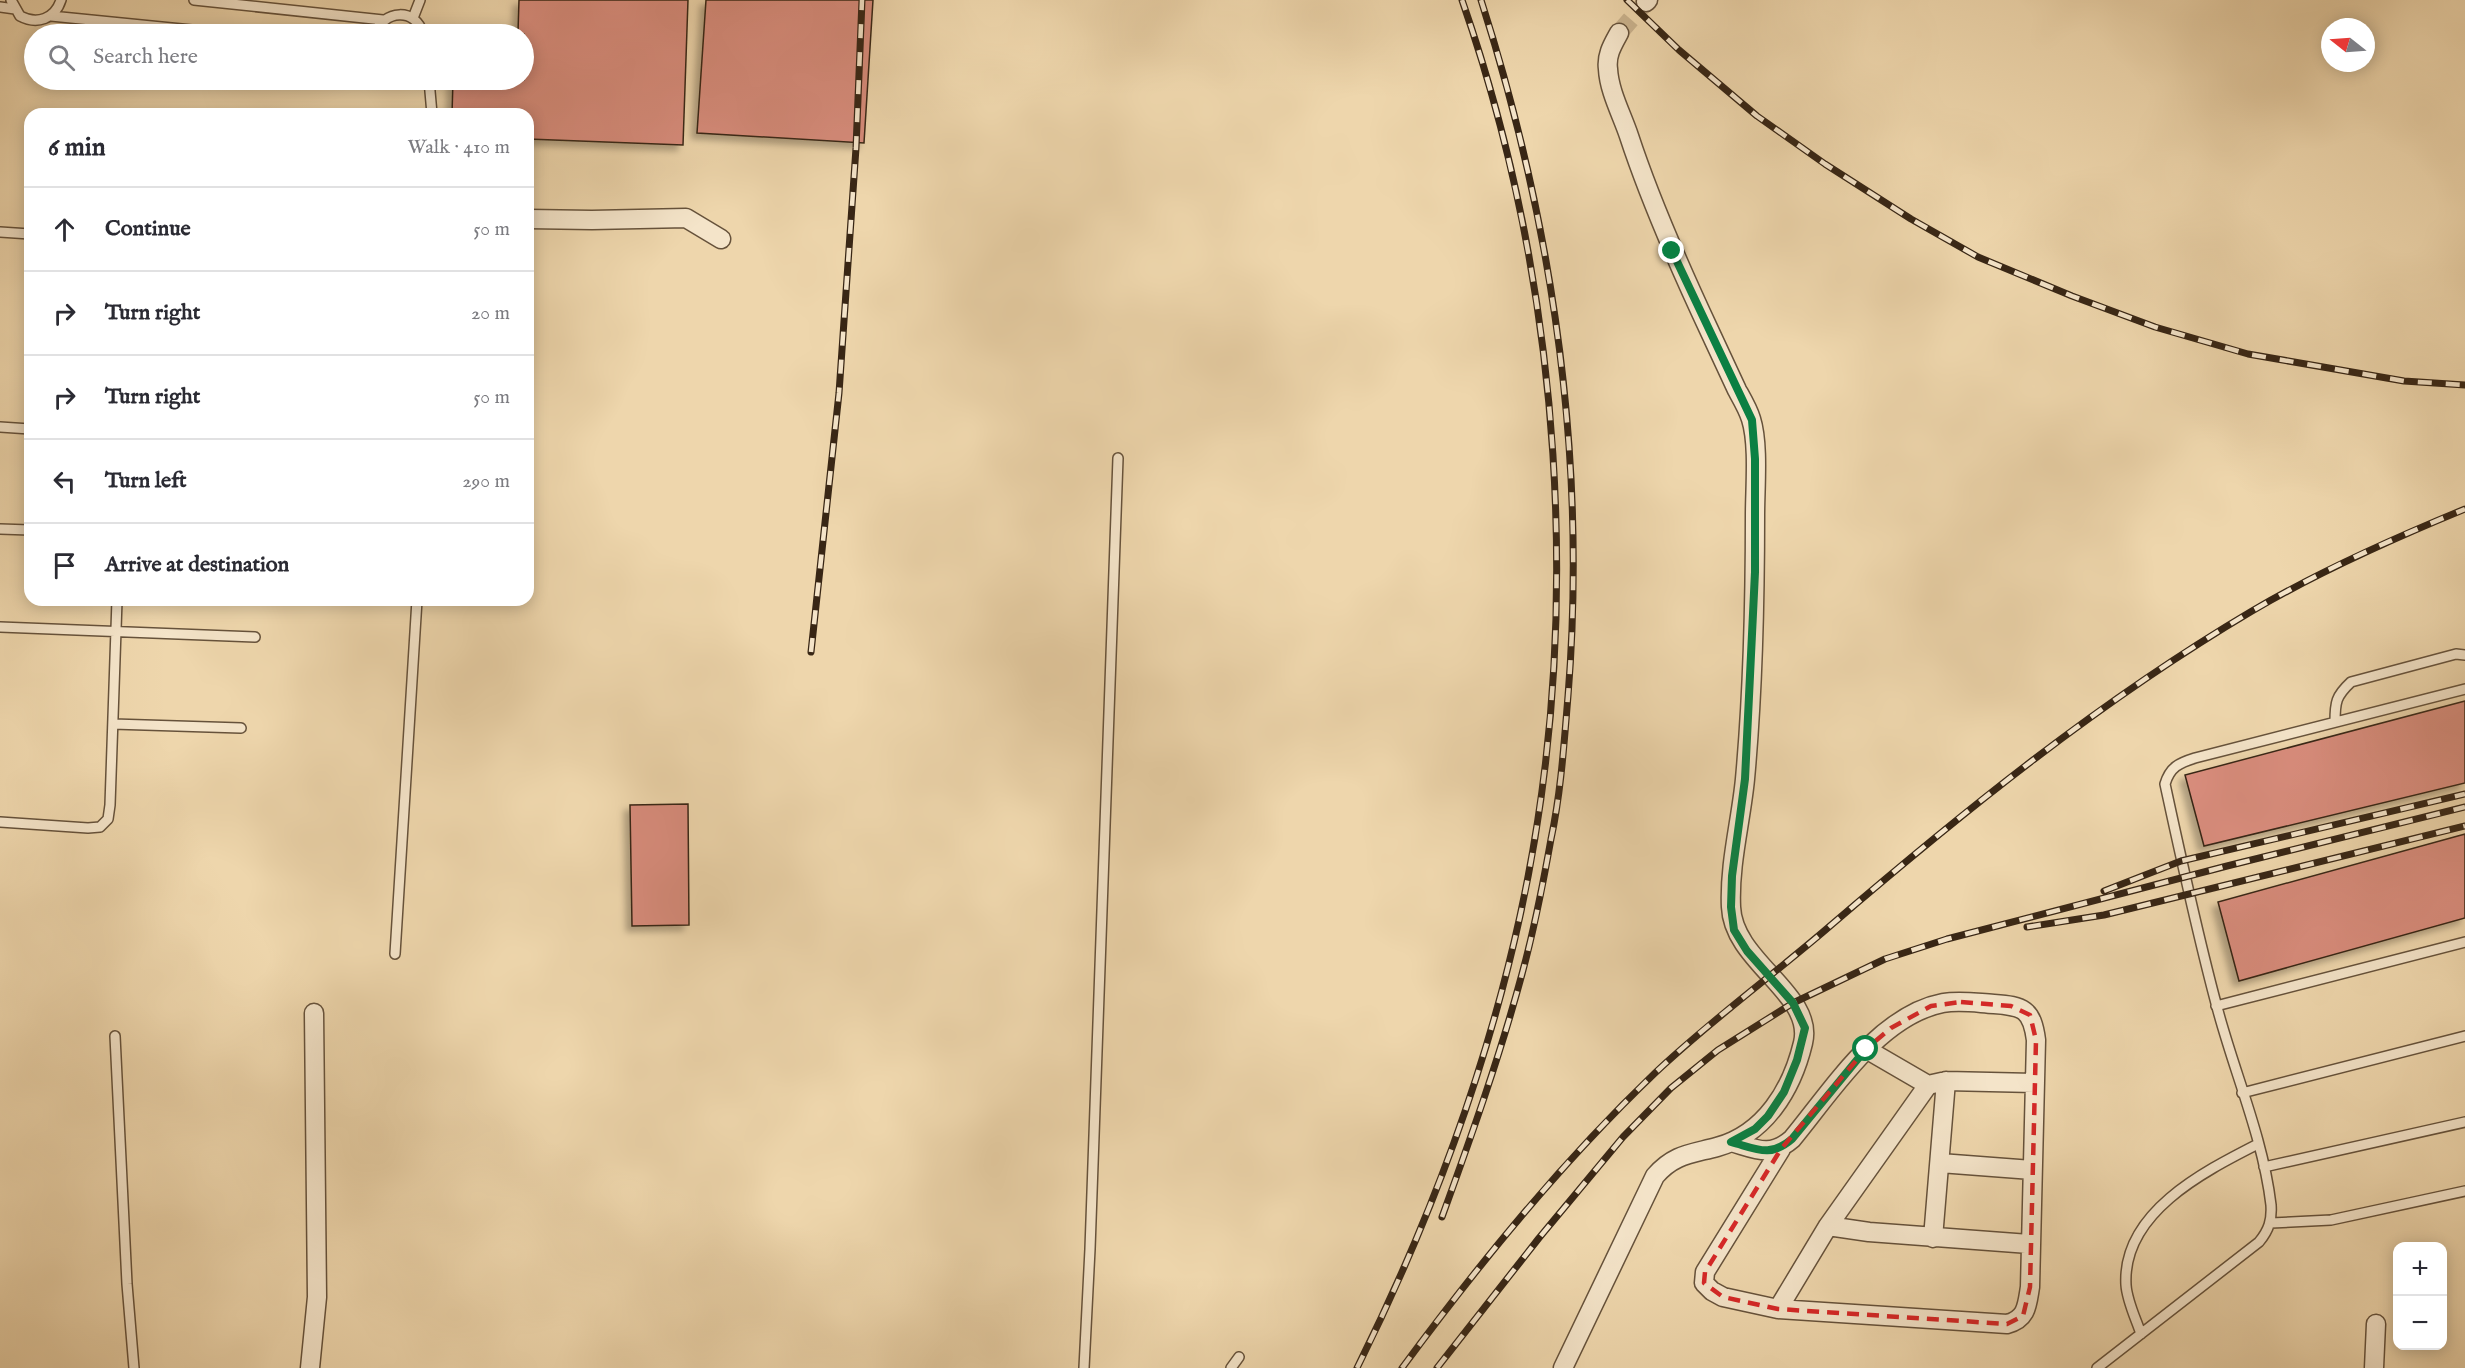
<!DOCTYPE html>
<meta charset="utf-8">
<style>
:root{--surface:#fff;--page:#f2f2f3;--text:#2b2b33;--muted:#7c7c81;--line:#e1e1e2}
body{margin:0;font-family:"IM FELL English",serif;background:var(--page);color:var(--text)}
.controls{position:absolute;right:18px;bottom:18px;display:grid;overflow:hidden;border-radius:12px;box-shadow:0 3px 15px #0003}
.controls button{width:54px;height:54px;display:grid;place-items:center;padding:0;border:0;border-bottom:2px solid var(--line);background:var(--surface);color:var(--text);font:30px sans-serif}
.compass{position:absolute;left:2321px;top:18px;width:54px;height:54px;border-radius:50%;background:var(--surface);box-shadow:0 3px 15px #0003;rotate:287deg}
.stop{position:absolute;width:18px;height:18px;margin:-14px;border:4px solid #0b8043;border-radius:50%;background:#fff}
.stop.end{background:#0b8043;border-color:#fff;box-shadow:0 2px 6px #0008}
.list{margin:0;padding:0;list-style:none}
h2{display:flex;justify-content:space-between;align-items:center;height:78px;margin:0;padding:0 24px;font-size:26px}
h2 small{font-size:20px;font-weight:400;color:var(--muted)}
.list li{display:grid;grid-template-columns:39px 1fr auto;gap:18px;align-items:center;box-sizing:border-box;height:84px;padding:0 24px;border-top:2px solid var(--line)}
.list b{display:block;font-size:22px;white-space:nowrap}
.list em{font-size:20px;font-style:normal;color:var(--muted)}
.icon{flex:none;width:33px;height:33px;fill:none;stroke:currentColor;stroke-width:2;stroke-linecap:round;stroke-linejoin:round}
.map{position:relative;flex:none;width:2465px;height:1368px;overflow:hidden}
.search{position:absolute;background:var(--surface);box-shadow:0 3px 15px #0003;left:24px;top:24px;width:510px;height:66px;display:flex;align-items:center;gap:15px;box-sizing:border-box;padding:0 21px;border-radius:33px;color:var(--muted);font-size:22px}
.panel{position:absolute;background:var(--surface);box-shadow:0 3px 15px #0003;left:24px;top:108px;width:510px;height:498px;border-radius:18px}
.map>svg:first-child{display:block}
</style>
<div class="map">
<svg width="2465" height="1368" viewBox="0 0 2465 1368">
<defs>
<filter id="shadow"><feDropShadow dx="-5.5" dy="5.5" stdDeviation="3" flood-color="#0004"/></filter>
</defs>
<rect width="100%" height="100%" fill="#eed6ac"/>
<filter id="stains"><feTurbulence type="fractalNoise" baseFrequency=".00333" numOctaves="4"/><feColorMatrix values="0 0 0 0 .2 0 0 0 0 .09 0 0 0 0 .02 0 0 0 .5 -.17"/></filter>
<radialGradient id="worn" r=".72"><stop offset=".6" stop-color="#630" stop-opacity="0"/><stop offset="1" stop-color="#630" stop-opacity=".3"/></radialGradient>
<path fill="#d88c7b" stroke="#382615" stroke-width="1.5" filter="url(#shadow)" d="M519,0H688L683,145L528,139V114H452L453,80H524V34H455V30L518,32Z
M706,0H873L864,143L697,133Z
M2465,701V783L2204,846L2185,775Z
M688,804L689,925L632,926L630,805Z
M2465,834V918L2239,981L2218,902Z"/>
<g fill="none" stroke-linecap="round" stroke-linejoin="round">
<path stroke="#cab38e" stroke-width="18" stroke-dasharray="18 9" stroke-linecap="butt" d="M1619,33L1646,2"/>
<g stroke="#66523b" stroke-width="12">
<path id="lane" d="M11,0L20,16C37,25 55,19 61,0
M194,0L383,20
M0,7L15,9
M51,16L232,34
M413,18L420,0
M375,34C383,10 416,7 423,34
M429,80L432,114
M0,232L30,234
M0,427L30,429
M0,529L30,530
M0,627L255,637
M2335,722C2335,702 2336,696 2351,682L2456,654L2465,655
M113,724L241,728
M0,822L88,828L100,827L108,819L110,805L117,600
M395,954L417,600
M2216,1006L2465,942
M115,1036L127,1284L134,1368
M2242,1093L2465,1036
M2264,1167L2465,1122
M2271,1223L2331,1220L2465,1191
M2141,1334C2136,1319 2127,1301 2126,1285C2122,1213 2203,1172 2258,1144
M1084,1368L1090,1249L1118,458
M1231,1368L1239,1357
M2097,1368L2259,1242C2269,1230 2272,1220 2271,1205C2263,1137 2234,1072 2217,1007C2197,933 2181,858 2165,784C2170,767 2179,763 2195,758L2465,689"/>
</g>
<g stroke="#66523b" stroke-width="21">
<path id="street" d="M1646,2L1648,0
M528,219L592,220L686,218L721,239
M1866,1049L1928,1085
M1731,1142C1756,1149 1770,1158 1792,1139C1831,1092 1879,1015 1943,1003C1960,1000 1977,1003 1994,1004C2023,1006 2032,1009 2036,1040L2030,1287C2027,1305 2027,1319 2007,1324L1778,1309L1723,1297L1712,1291L1704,1283L1705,1272L1781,1149
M1940,1163L2032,1170
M1828,1226L1869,1232L2029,1244
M1933,1238L1946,1081
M1778,1309L1828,1226L1928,1085L1946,1081L2035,1083
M310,1368L317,1297L314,1013
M1563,1368L1655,1176C1674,1154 1691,1154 1717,1147C1765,1134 1792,1089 1803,1043C1815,994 1733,962 1731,907C1729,864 1741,821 1745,779C1753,692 1755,603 1755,515C1755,488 1759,444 1751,419C1748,409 1742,399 1737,390C1728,371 1719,351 1710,332C1680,268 1651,203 1629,136C1622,115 1609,91 1608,69C1606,55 1613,44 1619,33
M2374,1368L2376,1324"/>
</g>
<use href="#lane" stroke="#f4e4c9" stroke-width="9"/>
<use href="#street" stroke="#f4e4c9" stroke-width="18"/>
<g stroke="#382615" stroke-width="7">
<path id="rail" d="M1627,0L1679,50L1757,116L1825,164L1911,219L1978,257L2072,296L2155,327L2248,354L2404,381L2465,385
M811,652L839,393L856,148L862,0
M2104,891L2181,861L2465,794
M2027,927L2104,915L2465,826
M1442,1217C1471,1137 1500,1056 1522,974C1534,930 1543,884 1551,839C1561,792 1564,744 1568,696C1587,460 1553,225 1481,0
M1357,1368C1428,1225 1486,1072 1520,916C1585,618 1562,287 1462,0
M1402,1368C1479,1264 1561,1163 1655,1073C1710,1021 1772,976 1830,926C1964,811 2100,701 2252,611C2320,571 2392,539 2465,509
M1437,1368L1539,1238L1623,1137L1671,1088L1718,1050L1793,1003L1885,959L1947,939L2227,866L2465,807"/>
</g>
<use href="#rail" stroke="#f4e4c9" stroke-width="4.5" stroke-dasharray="14" stroke-linecap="butt"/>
</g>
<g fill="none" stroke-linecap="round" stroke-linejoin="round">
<path stroke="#0b8043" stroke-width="8" d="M1672,251L1752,420L1755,459V572L1745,779L1732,876L1731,907L1734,930L1747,951L1793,1003L1805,1028L1797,1060L1784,1092L1768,1116L1755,1129L1731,1142C1757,1149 1770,1158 1792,1139L1866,1049"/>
</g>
<path fill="none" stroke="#d62828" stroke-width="4.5" stroke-dasharray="12 8" stroke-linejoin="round" d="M1961,1002L2011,1006L2030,1015L2036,1040L2030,1287L2023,1316L2007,1324L1778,1309L1723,1297L1704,1283L1705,1272L1781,1149L1866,1049L1891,1028L1931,1006Z"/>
<rect width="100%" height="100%" filter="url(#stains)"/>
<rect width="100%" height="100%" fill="url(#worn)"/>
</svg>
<div class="controls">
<button>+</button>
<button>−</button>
</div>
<svg class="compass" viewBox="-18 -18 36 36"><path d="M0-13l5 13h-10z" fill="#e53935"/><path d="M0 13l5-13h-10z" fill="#7c7c81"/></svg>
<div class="stop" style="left:1866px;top:1049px"></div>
<div class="stop end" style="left:1672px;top:251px"></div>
<div class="search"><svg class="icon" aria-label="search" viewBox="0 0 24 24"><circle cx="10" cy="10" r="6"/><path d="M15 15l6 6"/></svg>Search here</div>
<section class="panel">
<h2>6 min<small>Walk · 410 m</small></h2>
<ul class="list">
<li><svg class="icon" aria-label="ahead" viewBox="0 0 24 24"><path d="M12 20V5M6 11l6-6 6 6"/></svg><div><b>Continue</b></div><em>50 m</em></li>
<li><svg class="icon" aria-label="right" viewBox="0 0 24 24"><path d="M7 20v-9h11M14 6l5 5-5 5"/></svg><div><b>Turn right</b></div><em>20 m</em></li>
<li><svg class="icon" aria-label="right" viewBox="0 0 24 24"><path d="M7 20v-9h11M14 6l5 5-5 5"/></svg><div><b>Turn right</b></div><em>50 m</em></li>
<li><svg class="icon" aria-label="left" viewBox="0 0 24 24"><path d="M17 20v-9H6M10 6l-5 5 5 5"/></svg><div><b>Turn left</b></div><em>290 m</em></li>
<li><svg class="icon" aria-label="arrive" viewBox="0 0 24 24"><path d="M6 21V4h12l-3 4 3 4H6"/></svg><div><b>Arrive at destination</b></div></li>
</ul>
</section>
</div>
